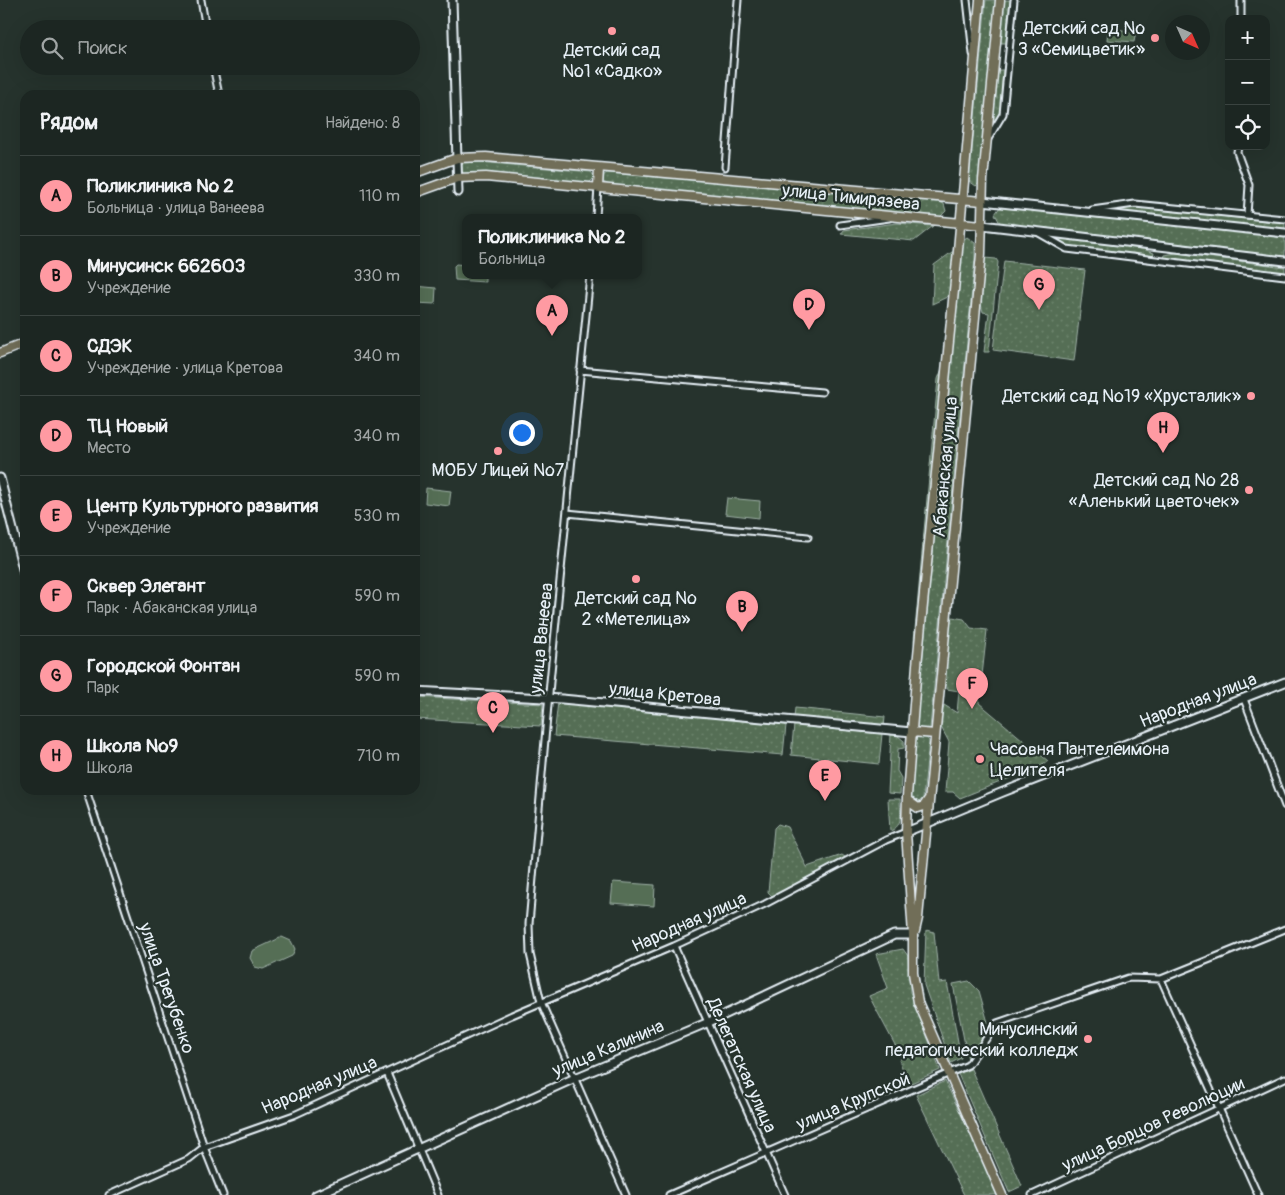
<!DOCTYPE html>
<html lang="ru">
<meta charset="utf-8">
<style>
:root{--surface:#1c2622;--page:#252e2a;--text:#f1f3f6;--muted:#a0a5a5;--line:#3a4340;--accent:#ff9aa2}
body{margin:0;font-family:Pangolin,sans-serif;background:var(--page);color:var(--text)}
.controls{position:absolute;right:15px;top:15px;display:grid;overflow:hidden;border-radius:10px;box-shadow:0 5px 20px #0002}
.controls button{width:45px;height:45px;display:grid;place-items:center;padding:0;border:0;border-bottom:1px solid var(--line);background:var(--surface);color:var(--text);font:25px sans-serif}
.compass{position:absolute;left:1165px;top:15px;width:45px;height:45px;border-radius:50%;background:var(--surface);box-shadow:0 5px 20px #0002;rotate:135deg}
.you{position:absolute;left:521px;top:432px;width:18px;height:18px;margin:-12px;border:4px solid #fff;border-radius:50%;background:#1a73e8;box-shadow:0 0 0 8px #1a73e833}
.badge{display:grid;place-items:center;width:32px;height:32px;border-radius:50%;background:var(--accent);color:#111;font-size:16px;font-weight:700}
.pin{position:absolute;translate:-50% -41px;filter:drop-shadow(0 1px 2px #0008)}
.pin::after{content:'';position:absolute;top:26px;width:18px;height:15px;background:inherit;clip-path:polygon(0 0,100% 0,50% 100%)}
.popup{position:absolute;left:462px;top:214px;width:180px;height:65px;box-sizing:border-box;display:grid;place-content:center;border-radius:10px;background:var(--surface);filter:drop-shadow(0 1px 4px #0005);font-size:16px;white-space:nowrap;color:var(--muted)}
.popup b{font-size:19px;color:var(--text)}
.popup::after{content:'';position:absolute;left:50%;top:100%;margin-left:-10px;border:10px solid transparent;border-top-color:var(--surface)}
.list{margin:0;padding:0;list-style:none}
h2{display:flex;justify-content:space-between;align-items:center;height:65px;margin:0;padding:0 20px;font-size:21px}
h2 small{font-size:16px;font-weight:400;color:var(--muted)}
.list li{display:grid;grid-template-columns:32px 1fr auto;gap:15px;align-items:center;box-sizing:border-box;height:80px;padding:0 20px;border-top:1px solid var(--line)}
.list b{display:block;font-size:19px;white-space:nowrap}
.list p{margin:0;font-size:16px;white-space:nowrap;color:var(--muted)}
.list em{font-size:16px;font-style:normal;color:var(--muted)}
.icon{flex:none;width:28px;height:28px;fill:none;stroke:currentColor;stroke-width:2;stroke-linecap:round;stroke-linejoin:round}
.map{position:relative;flex:none;width:1285px;height:1195px;overflow:hidden}
.search{position:absolute;background:var(--surface);box-shadow:0 5px 20px #0002;left:20px;top:20px;width:400px;height:55px;display:flex;align-items:center;gap:12px;box-sizing:border-box;padding:0 18px;border-radius:28px;color:var(--muted);font-size:19px}
.panel{position:absolute;background:var(--surface);box-shadow:0 5px 20px #0002;left:20px;top:90px;width:400px;height:705px;border-radius:15px}
.map>svg:first-child{display:block}
</style>
<div class="map">
<svg width="1285" height="1195" viewBox="0 0 1285 1195">
<defs>
<pattern id="green-dots" width="8" height="8" patternUnits="userSpaceOnUse" patternTransform="scale(1.25)"><rect width="8" height="8" fill="#546e54"/><path d="M2 2h.1M6 6h.1" fill="none" stroke="#6d836d" stroke-width="1.8" stroke-linecap="round"/></pattern>
</defs>
<rect width="100%" height="100%" fill="#26332d"/>
<filter id="ink" filterUnits="userSpaceOnUse"><feTurbulence type="fractalNoise" baseFrequency=".02" numOctaves="2"/><feDisplacementMap in="SourceGraphic" scale="10" xChannelSelector="R" yChannelSelector="G"/><feConvolveMatrix kernelMatrix="1 2 1 2 8 2 1 2 1" color-interpolation-filters="sRGB"/></filter>
<g filter="url(#ink)">
<path fill="url(#green-dots)" stroke="#9eb0a6" d="M986,0H996L979,183L976,186L969,181Z
M1002,0H1010L1006,43H1001L999,31Z
M999,70H1003L1000,112L991,131L995,82Z
M479,162L591,172L595,177L589,183L463,174L460,171L459,165L461,163Z
M607,173L935,200L944,204L946,211L940,217L934,216L610,185L603,182L604,175Z
M1000,207L1285,237V258L1000,223L995,214Z
M1133,207L1285,223V230L1104,212Z
M897,223L933,226L914,241L841,234L844,230Z
M967,237L975,243V258L930,728L927,730L916,727L963,240Z
M1051,237L1143,249L1154,253L1153,257L1164,258L1165,255L1176,253L1285,267V275L1067,247Z
M952,252H954L951,287L947,297L932,304L934,265Z
M985,258L996,259L998,262L989,352H984L989,313L983,312L981,304Z
M1004,261L1085,270L1074,361L993,350Z
M943,366L915,651L914,640L938,379Z
M952,617L964,619L971,628L987,630L979,703L1048,761L1043,765L960,798L953,792H945L949,742L940,725L944,705L957,713L959,691L947,689L944,678L950,619Z
M415,697L543,704L541,726L415,719Z
M558,702L786,725L783,755L554,736Z
M795,708L885,717L884,727L794,718Z
M794,725L882,734L879,764L791,755Z
M891,734L897,735L904,741V748L898,749L897,771L901,778L900,794L888,793Z
M918,736L926,737L929,741L923,798L919,802L910,797L915,739Z
M888,799H900C900,812 904,826 890,831Z
M778,824L787,827L807,867L842,855L845,857V860L812,875L773,897L768,892L774,828Z
M926,930L934,932L939,983L947,982L961,1058L951,1063L924,985Z
M903,949L908,956L910,992L940,1070L909,1084L899,1060L902,1058L869,996L888,988L876,954Z
M969,981L979,991L989,1026L968,1060L953,984Z
M971,1069L1022,1186L1009,1192L958,1074Z
M945,1081L999,1195H964L916,1095Z"/>
<path fill="#546e54" stroke="#9eb0a6" d="M1108,29L1136,31L1134,42L1107,40Z
M456,264L466,265V275H485V282L455,280L454,266Z
M415,286L436,288L435,304L415,303Z
M426,488L451,491L449,506L425,503Z
M727,498L760,501L759,518L725,514Z
M613,882L655,885L654,906L611,903Z
M282,937L291,941L295,949L292,956L263,969L255,967L250,958L252,951Z"/>
<g fill="none" stroke-linecap="round" stroke-linejoin="round">
<g stroke="#e8f1f8" stroke-width="9">
<path id="street" d="M201,0L206,29
M967,0L973,54
M1241,0V19
M213,66L219,95
M988,139L1003,114L1014,0
M1238,146L1237,152L1249,185L1247,215
M725,167L738,0
M1092,210L1135,204L1285,219
M596,217L598,187
M840,225L889,218
M1039,233L1067,249L1285,276
M590,275L550,682L529,924L530,954L541,1002L626,1195
M580,370L822,392
M567,513L808,537
M1244,699L1285,806
M86,790L204,1147L223,1195
M674,946L785,1195
M1161,979L1258,1195
M387,1073L438,1195
M109,1195L189,1159L204,1147L294,1115L512,1015L674,946L765,904L886,840L906,832
M669,1195L968,1065L997,1023L1128,978L1161,979L1285,929
M1032,1195L1285,1078"/>
</g>
<g stroke="#e8f1f8" stroke-width="11">
<path id="secondary" d="M452,0L458,192
M982,201L1285,233
M982,225L1285,261
M0,478L25,577
M415,691L562,699L912,732
M906,832L1003,792L1285,682
M316,1195L575,1078L709,1022L894,935H913"/>
</g>
<g stroke="#e8f1f8" stroke-width="11">
<path id="primary" d="M980,0L958,250L917,665L907,796L906,832L913,935V973L918,1002L1002,1195
M415,173L457,158L486,157L982,201
M598,187L599,168
M415,193L457,178L486,177L982,225
M0,353L25,343
M912,732L935,734
M907,800L918,808L924,806L928,800
M915,931L918,918L981,254L983,180L1000,0"/>
</g>
<use href="#street" stroke="#26332d" stroke-width="5"/>
<use href="#secondary" stroke="#26332d" stroke-width="7"/>
<use href="#primary" stroke="#716e59" stroke-width="8"/>
</g>
</g>
<g fill="#ff9aa2" stroke="#26332d" stroke-width="2">
<circle cx="612" cy="31" r="5"/>
<circle cx="1155" cy="38" r="5"/>
<circle cx="1251" cy="396" r="5"/>
<circle cx="498" cy="451" r="5"/>
<circle cx="1249" cy="490" r="5"/>
<circle cx="636" cy="579" r="5"/>
<circle cx="980" cy="759" r="5"/>
<circle cx="1088" cy="1039" r="5"/>
</g>
<g text-anchor="middle" stroke-width="4.5" stroke-linejoin="round" paint-order="stroke">
<g font-size="18" fill="#e8f1f8" stroke="#26332d" text-anchor="end">
<text x="1145" y="34">Детский сад №<tspan x="1145" dy="21">3 «Семицветик»</tspan></text>
<text x="612" y="56" text-anchor="middle">Детский сад<tspan x="612" dy="21">№1 «Cадко»</tspan></text>
<text x="1241" y="402">Детский сад №19 «Хрусталик»</text>
<text x="498" y="476" text-anchor="middle">МОБУ Лицей №7</text>
<text x="1239" y="486">Детский сад № 28<tspan x="1239" dy="21">«Аленький цветочек»</tspan></text>
<text x="636" y="604" text-anchor="middle">Детский сад №<tspan x="636" dy="21">2 «Метелица»</tspan></text>
<text x="990" y="755" text-anchor="start">Часовня Пантелеимона<tspan x="990" dy="21">Целителя</tspan></text>
<text x="1078" y="1035">Минусинский<tspan x="1078" dy="21">педагогический колледж</tspan></text>
</g>
<g font-size="18" fill="#e8f1f8" stroke="#26332d">
<text transform="translate(851 197) rotate(6)" y="6">улица Тимирязева</text>
<text transform="translate(945 467) rotate(-85)" y="6">Абаканская улица</text>
<text transform="translate(541 638) rotate(-84)" y="6">улица Ванеева</text>
<text transform="translate(665 694) rotate(6)" y="6">улица Кретова</text>
<text transform="translate(1198 700) rotate(-21)" y="6">Народная улица</text>
<text transform="translate(689 922) rotate(-24)" y="6">Народная улица</text>
<text transform="translate(167 988) rotate(71)" y="6">улица Трегубенко</text>
<text transform="translate(608 1048) rotate(-23)" y="6">улица Калинина</text>
<text transform="translate(742 1065) rotate(66)" y="6">Делегатская улица</text>
<text transform="translate(319 1085) rotate(-23)" y="6">Народная улица</text>
<text transform="translate(853 1101) rotate(-23)" y="6">улица Крупской</text>
<text transform="translate(1153 1124) rotate(-25)" y="6">улица Борцов Революции</text>
</g>
</g>
</svg>
<div class="controls">
<button>+</button>
<button>−</button>
<button><svg class="icon" aria-label="locate" viewBox="0 0 24 24"><circle cx="12" cy="12" r="6"/><path d="M12 2v4M12 18v4M2 12h4M18 12h4"/></svg></button>
</div>
<svg class="compass" viewBox="-18 -18 36 36"><path d="M0-13l5 13h-10z" fill="#e53935"/><path d="M0 13l5-13h-10z" fill="#a0a5a5"/></svg>
<div class="you"></div>
<div class="pin badge" style="left:552px;top:336px">A</div>
<div class="popup"><b>Поликлиника № 2</b>Больница</div>
<div class="pin badge" style="left:742px;top:632px">B</div>
<div class="pin badge" style="left:493px;top:733px">C</div>
<div class="pin badge" style="left:809px;top:330px">D</div>
<div class="pin badge" style="left:825px;top:801px">E</div>
<div class="pin badge" style="left:972px;top:709px">F</div>
<div class="pin badge" style="left:1039px;top:310px">G</div>
<div class="pin badge" style="left:1163px;top:453px">H</div>
<div class="search"><svg class="icon" aria-label="search" viewBox="0 0 24 24"><circle cx="10" cy="10" r="6"/><path d="M15 15l6 6"/></svg>Поиск</div>
<section class="panel">
<h2>Рядом<small>Найдено: 8</small></h2>
<ul class="list">
<li><span class="badge">A</span><div><b>Поликлиника № 2</b><p>Больница · улица Ванеева</p></div><em>110 m</em></li>
<li><span class="badge">B</span><div><b>Минусинск 662603</b><p>Учреждение</p></div><em>330 m</em></li>
<li><span class="badge">C</span><div><b>СДЭК</b><p>Учреждение · улица Кретова</p></div><em>340 m</em></li>
<li><span class="badge">D</span><div><b>ТЦ Новый</b><p>Место</p></div><em>340 m</em></li>
<li><span class="badge">E</span><div><b>Центр Культурного развития</b><p>Учреждение</p></div><em>530 m</em></li>
<li><span class="badge">F</span><div><b>Сквер Элегант</b><p>Парк · Абаканская улица</p></div><em>590 m</em></li>
<li><span class="badge">G</span><div><b>Городской Фонтан</b><p>Парк</p></div><em>590 m</em></li>
<li><span class="badge">H</span><div><b>Школа №9</b><p>Школа</p></div><em>710 m</em></li>
</ul>
</section>
</div>
